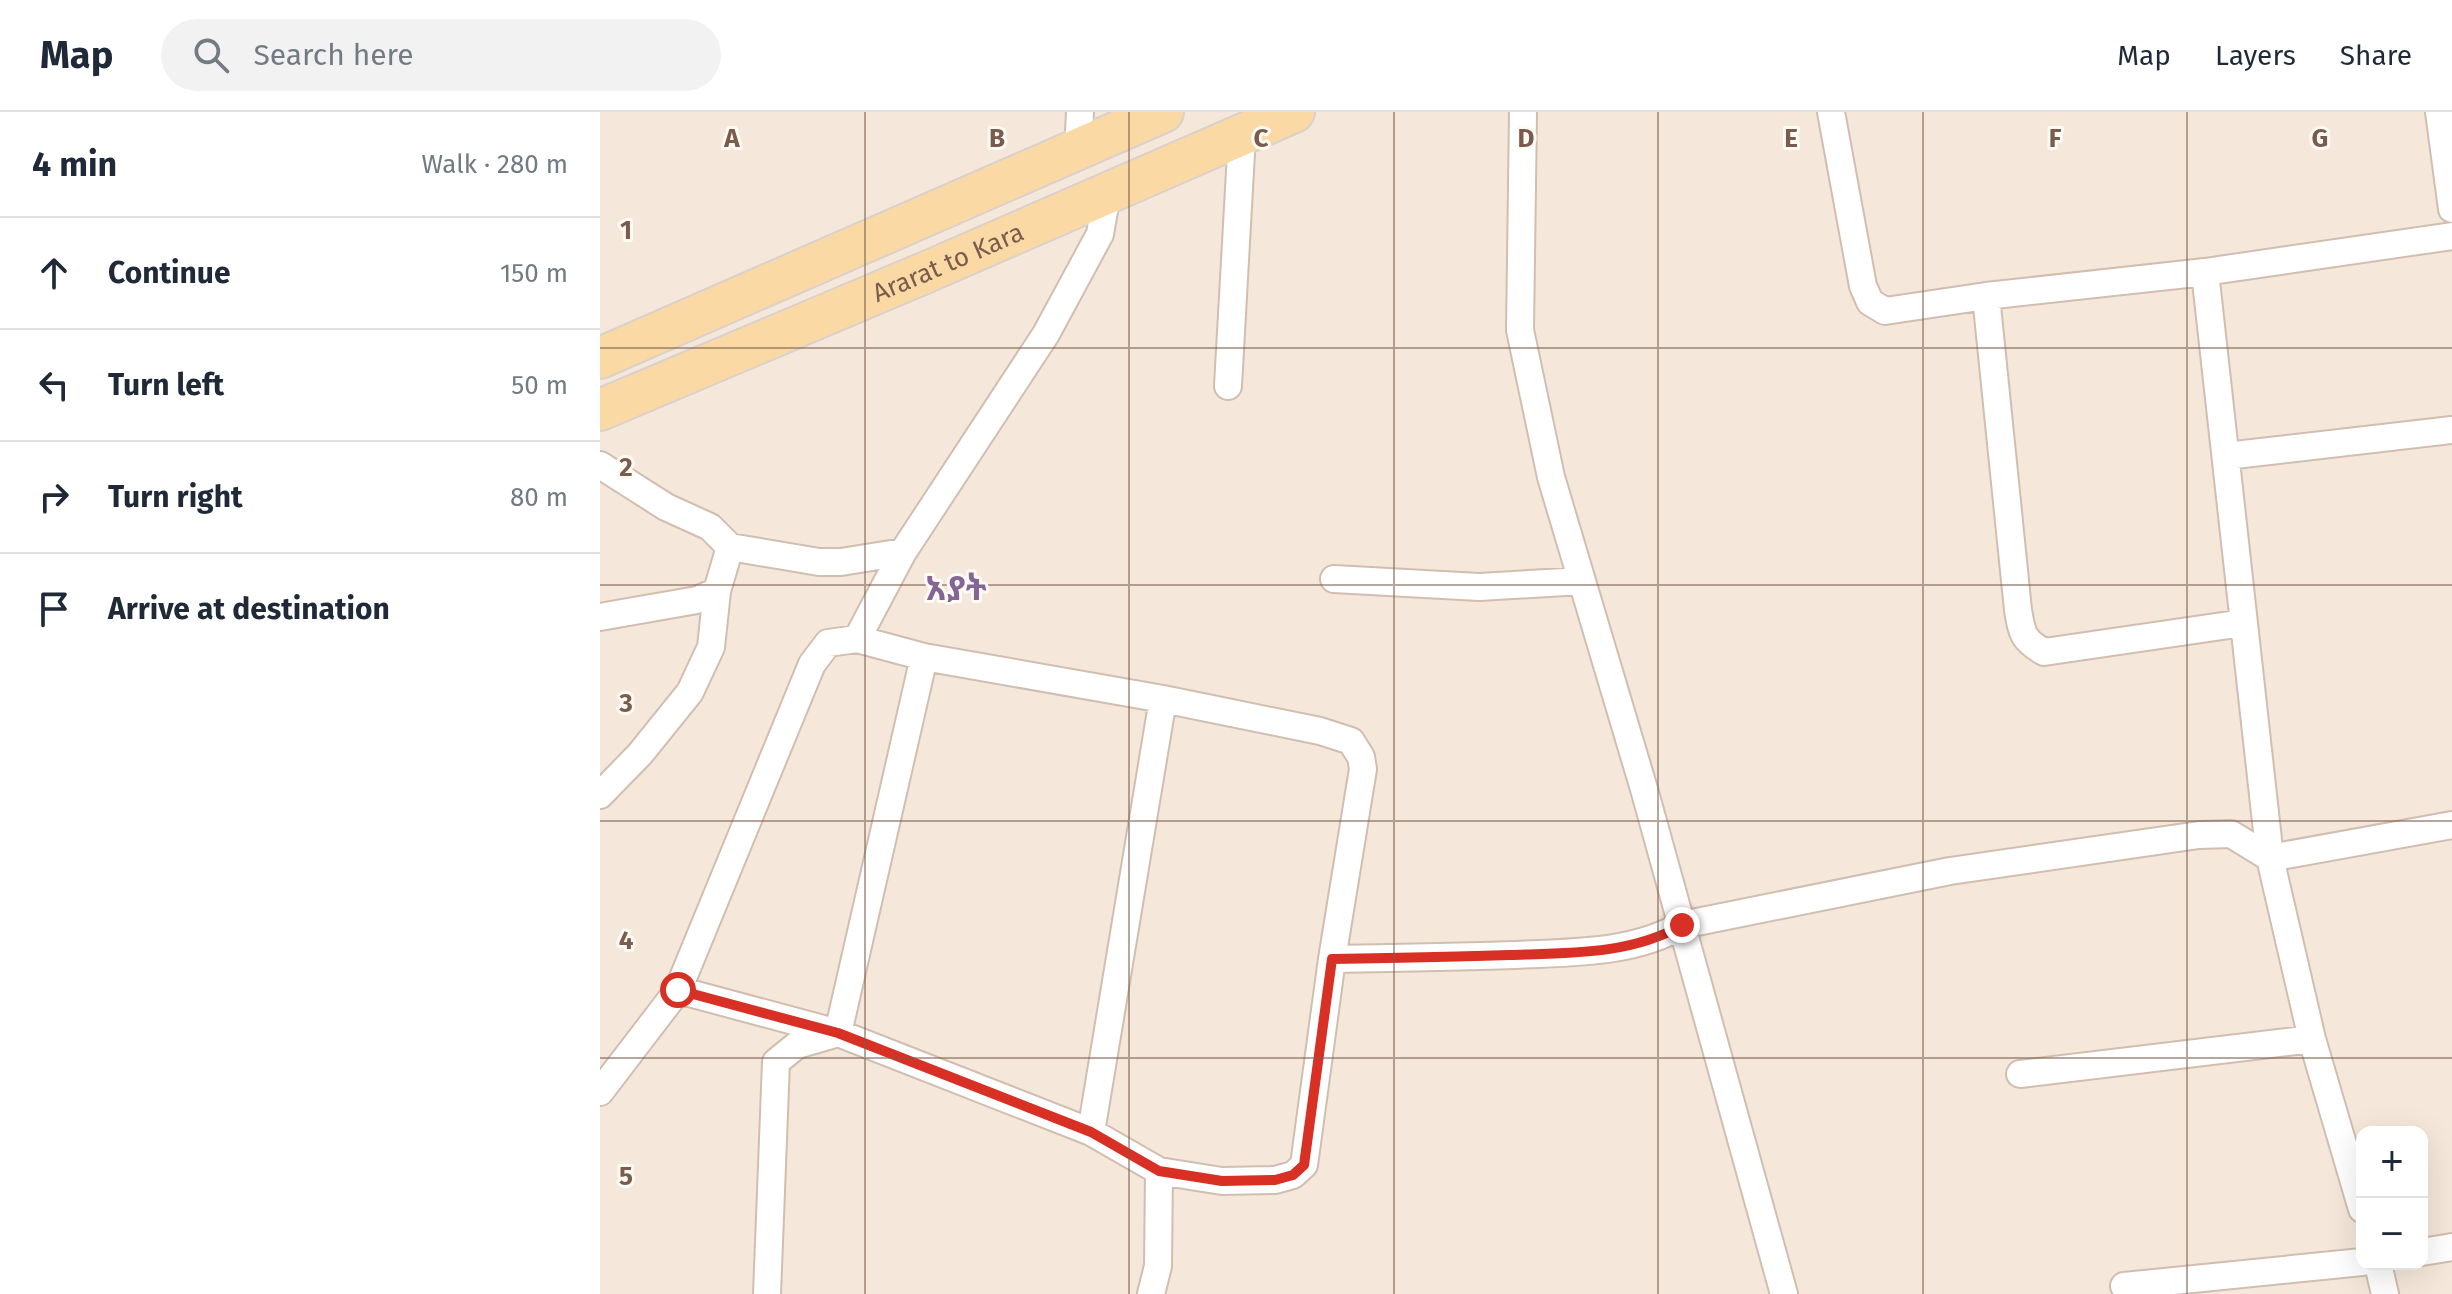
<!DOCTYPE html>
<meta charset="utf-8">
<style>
:root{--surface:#fff;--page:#f2f2f3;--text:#1f2937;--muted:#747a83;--line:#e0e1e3}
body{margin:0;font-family:"Fira Sans","Noto Sans Ethiopic",sans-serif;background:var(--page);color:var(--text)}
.controls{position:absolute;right:24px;bottom:24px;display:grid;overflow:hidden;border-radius:16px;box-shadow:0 8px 32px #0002}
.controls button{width:72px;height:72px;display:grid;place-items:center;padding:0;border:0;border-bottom:2px solid var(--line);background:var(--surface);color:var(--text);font:40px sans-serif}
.stop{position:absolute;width:24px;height:24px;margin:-18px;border:6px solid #d93025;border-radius:50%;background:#fff}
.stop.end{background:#d93025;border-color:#fff;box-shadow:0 2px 8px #0008}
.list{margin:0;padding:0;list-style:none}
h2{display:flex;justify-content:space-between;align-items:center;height:104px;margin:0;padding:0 32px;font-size:34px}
h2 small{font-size:26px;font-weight:400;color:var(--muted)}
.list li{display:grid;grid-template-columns:52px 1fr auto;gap:24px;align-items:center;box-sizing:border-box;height:112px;padding:0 32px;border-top:2px solid var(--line)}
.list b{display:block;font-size:30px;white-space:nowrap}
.list em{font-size:26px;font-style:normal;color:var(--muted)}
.icon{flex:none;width:44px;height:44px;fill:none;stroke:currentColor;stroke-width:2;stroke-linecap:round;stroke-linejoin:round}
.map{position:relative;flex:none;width:1852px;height:1182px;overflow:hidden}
header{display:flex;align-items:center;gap:48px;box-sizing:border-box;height:112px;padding:0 40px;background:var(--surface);border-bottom:2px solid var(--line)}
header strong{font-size:38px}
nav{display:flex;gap:44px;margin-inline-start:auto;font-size:28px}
.search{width:560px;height:72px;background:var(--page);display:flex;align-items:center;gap:20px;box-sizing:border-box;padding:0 28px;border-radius:44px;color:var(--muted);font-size:30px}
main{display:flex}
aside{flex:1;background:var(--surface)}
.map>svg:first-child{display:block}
</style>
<header>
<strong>Map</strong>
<div class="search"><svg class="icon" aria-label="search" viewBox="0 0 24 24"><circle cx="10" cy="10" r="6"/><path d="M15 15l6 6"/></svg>Search here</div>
<nav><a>Map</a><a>Layers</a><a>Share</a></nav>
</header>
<main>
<aside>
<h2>4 min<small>Walk · 280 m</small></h2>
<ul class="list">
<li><svg class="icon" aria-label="ahead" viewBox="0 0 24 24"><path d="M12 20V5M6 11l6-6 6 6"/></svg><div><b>Continue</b></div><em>150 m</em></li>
<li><svg class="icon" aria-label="left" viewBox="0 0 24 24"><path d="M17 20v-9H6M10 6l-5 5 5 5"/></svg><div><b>Turn left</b></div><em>50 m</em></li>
<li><svg class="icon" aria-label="right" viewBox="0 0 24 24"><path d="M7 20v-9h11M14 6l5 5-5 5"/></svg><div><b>Turn right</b></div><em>80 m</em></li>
<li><svg class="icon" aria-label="arrive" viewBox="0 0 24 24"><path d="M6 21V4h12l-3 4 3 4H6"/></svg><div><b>Arrive at destination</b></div></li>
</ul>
</aside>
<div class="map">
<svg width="1852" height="1182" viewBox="0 0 1852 1182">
<rect width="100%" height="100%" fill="#fdf6ec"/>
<path fill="#f5e8da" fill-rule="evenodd" d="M0,0H1852V1182H0ZM1762,1020H1822V1152H1762Z"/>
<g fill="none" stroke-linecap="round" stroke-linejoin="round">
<g stroke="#d1beb0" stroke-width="30">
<path id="minor" d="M923,0L920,218L951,365L1044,677L1184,1182
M1231,0L1263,174L1270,190L1285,199L1386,184L1605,160L1670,746L1852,713
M1839,0L1852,97
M478,38L480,0
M1605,160L1852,124
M1386,184L1418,498C1422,522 1423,528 1444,540L1643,511
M628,274L642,23
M1626,344L1852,318
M0,353L66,395L110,415L130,435L117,479L111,535L90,580L40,642L0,683
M130,435L219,450H241L303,440
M734,467L879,475L982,469
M0,505L97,488L117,479
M257,527L303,440L446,222L500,122L507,82
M732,847C793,846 854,845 915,843C971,840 1033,842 1082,813L1350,759L1599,723L1631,722L1670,746L1712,927L1762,1097
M1420,962L1712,927
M0,980L78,878L212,552L228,531L257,527L324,545L563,587L720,619L751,629L761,645L763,657L732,847L704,1053L693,1063L675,1068L622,1069L559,1059L491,1020L238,921L78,878
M491,1020L563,587
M1822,1140L1852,1135
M1778,1152L1785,1182
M1524,1174L1762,1150
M167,1182L176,950L197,933L238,921L324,545
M551,1182L558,1154L559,1059"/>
</g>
<g stroke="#dad1cd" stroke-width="44">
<g id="primary">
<path d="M0,246L563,0"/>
<path id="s1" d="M0,298L329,159L694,0"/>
</g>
</g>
<use href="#minor" stroke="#fff" stroke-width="26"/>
<use href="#primary" stroke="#fbd9a5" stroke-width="40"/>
</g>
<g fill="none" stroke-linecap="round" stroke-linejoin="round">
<path stroke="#d93025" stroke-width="10" d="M78,878L238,921L491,1020L559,1059L622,1069L675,1068L693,1063L704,1053L732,847C791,846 850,845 909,843C967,841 1031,843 1082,813"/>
</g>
<path fill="none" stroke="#7a5c4d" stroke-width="2" stroke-opacity="0.55" d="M265,0V1182M529,0V1182M794,0V1182M1058,0V1182M1323,0V1182M1587,0V1182M0,236H1852M0,473H1852M0,709H1852M0,946H1852"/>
<g text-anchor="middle" stroke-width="6" stroke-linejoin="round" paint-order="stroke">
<g font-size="26" fill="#7a5c4d" stroke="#fffaf3">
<text dy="9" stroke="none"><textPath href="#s1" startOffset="378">Ararat to Kara</textPath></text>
</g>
<g font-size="34" font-weight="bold" fill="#846695" stroke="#fffaf3">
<text x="356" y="488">አያት</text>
</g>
</g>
<g font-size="26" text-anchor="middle" font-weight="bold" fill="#7a5c4d" stroke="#fffaf3" stroke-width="6" stroke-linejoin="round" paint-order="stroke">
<text x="132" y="35">A</text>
<text x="397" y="35">B</text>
<text x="661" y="35">C</text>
<text x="926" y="35">D</text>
<text x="1191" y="35">E</text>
<text x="1455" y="35">F</text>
<text x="1720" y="35">G</text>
<text x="26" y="127">1</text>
<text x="26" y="364">2</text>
<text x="26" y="600">3</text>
<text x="26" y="837">4</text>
<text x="26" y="1073">5</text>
</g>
</svg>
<div class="controls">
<button>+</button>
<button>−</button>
</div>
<div class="stop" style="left:78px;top:878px"></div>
<div class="stop end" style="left:1082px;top:813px"></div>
</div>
</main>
